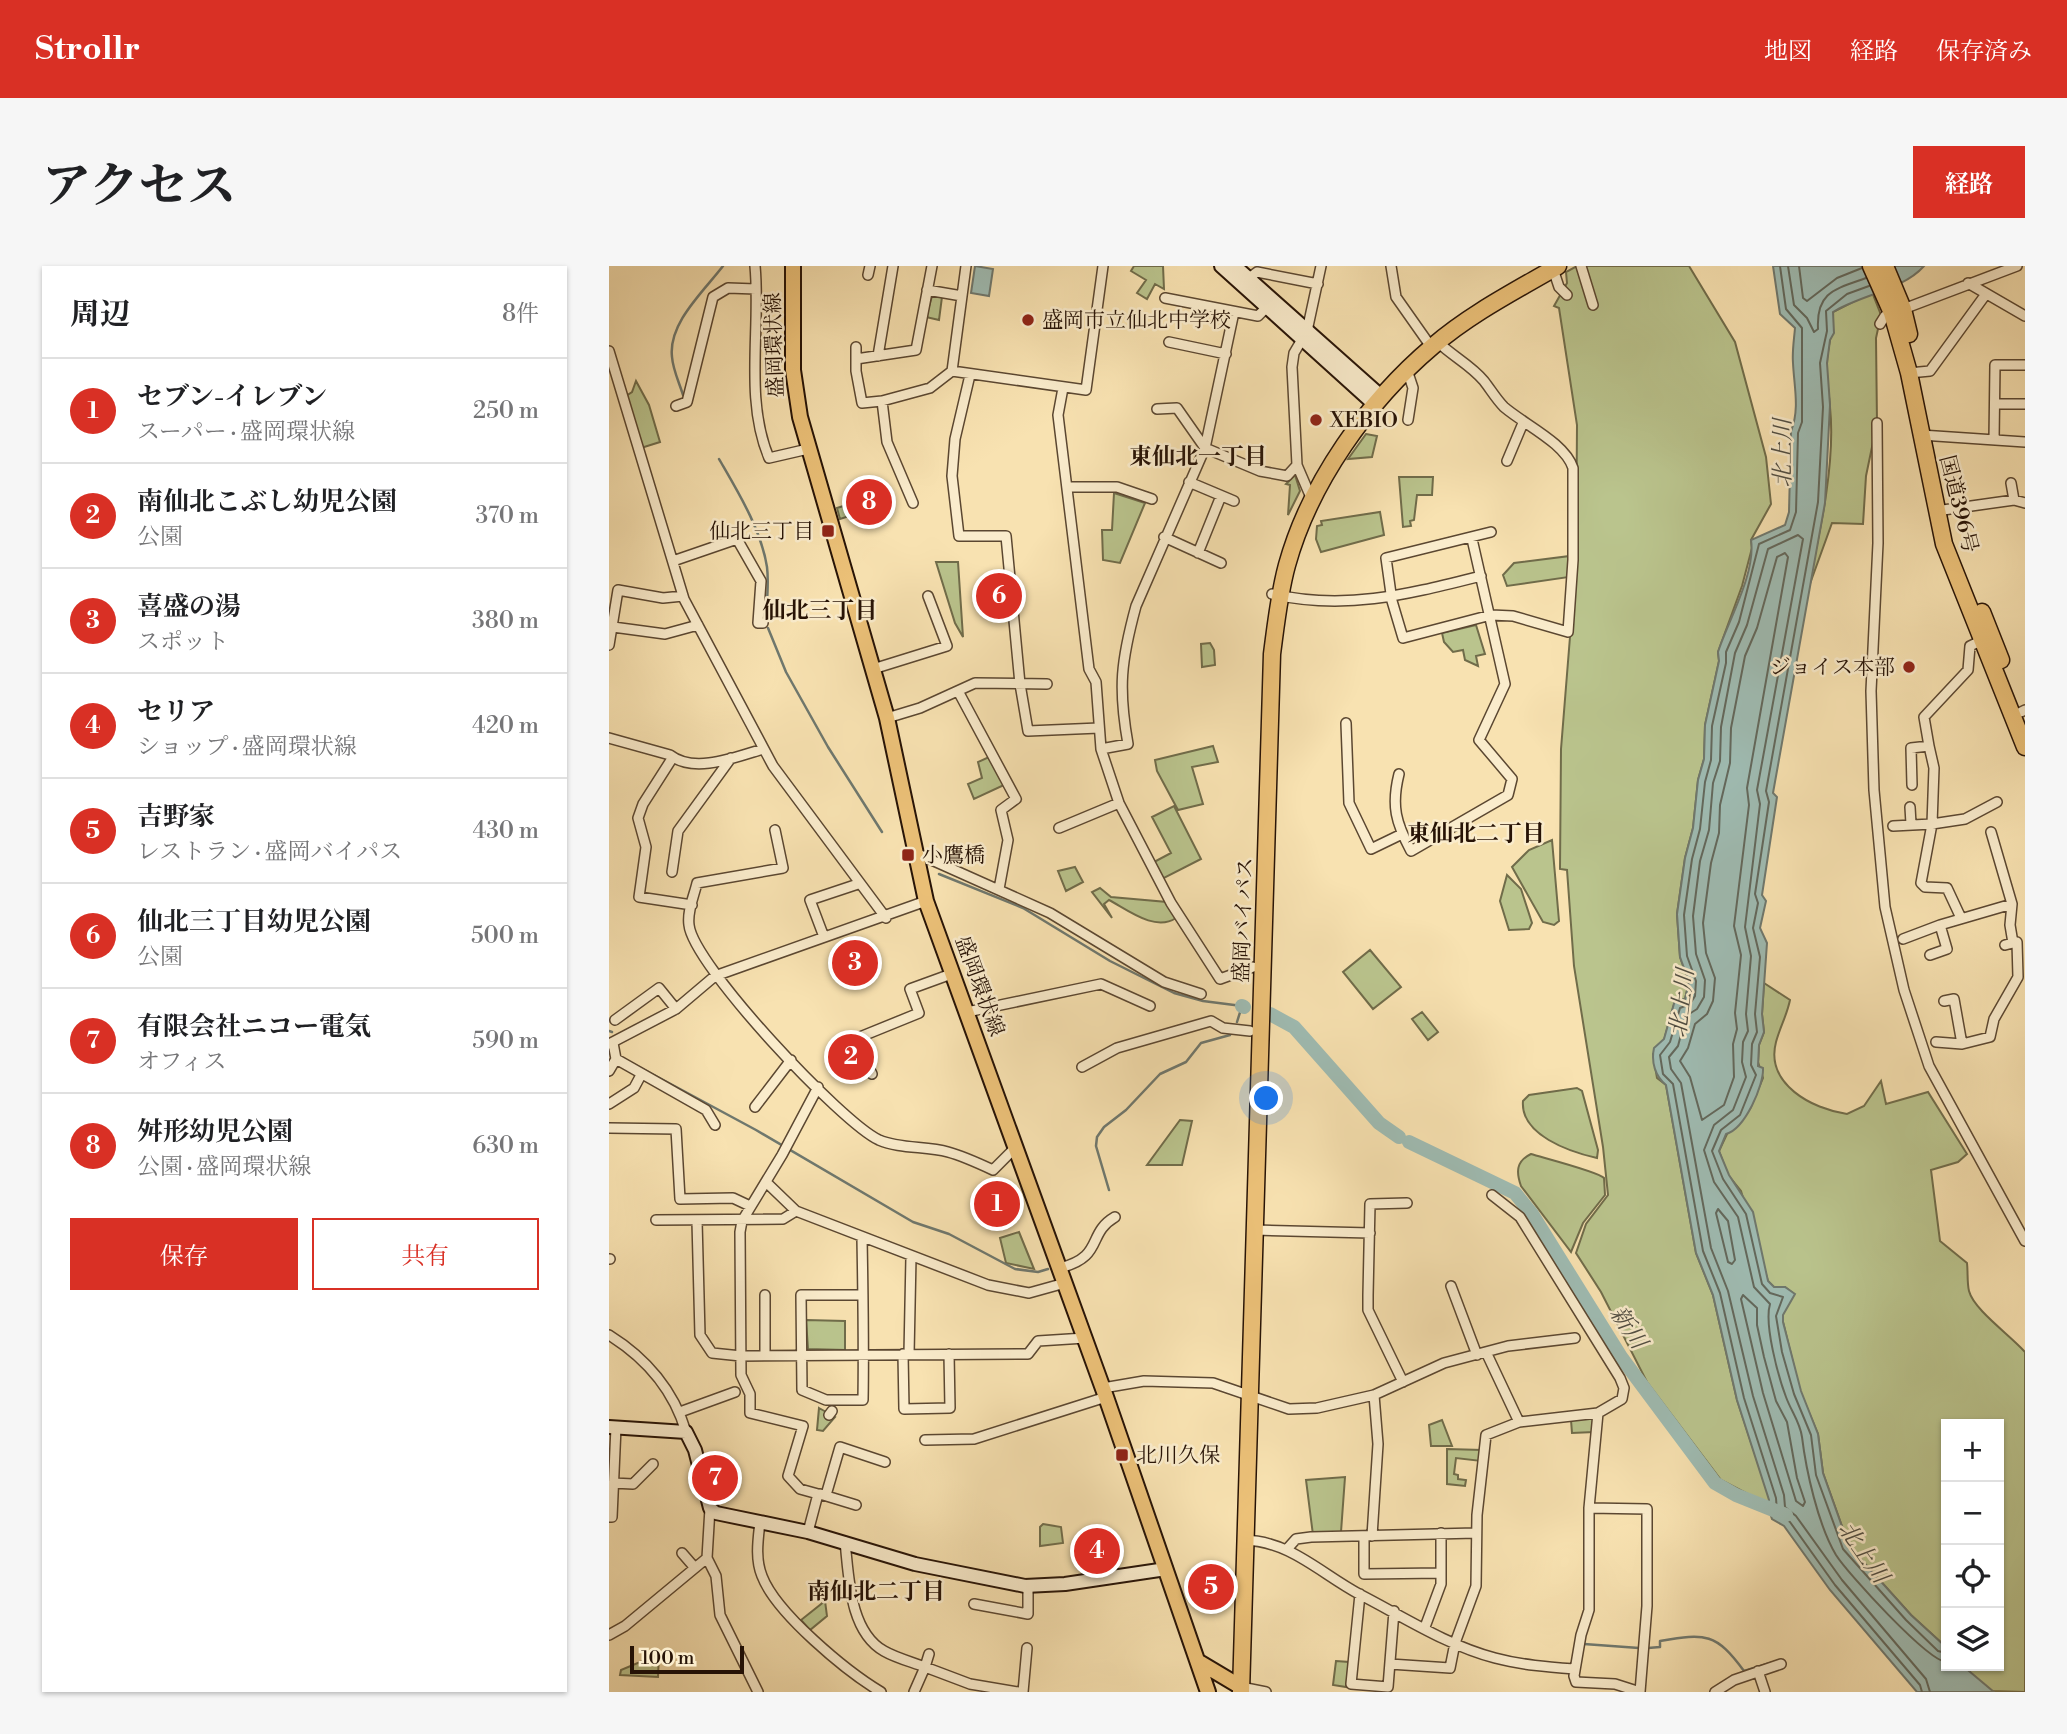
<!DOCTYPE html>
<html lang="ja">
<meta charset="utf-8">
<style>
:root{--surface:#fff;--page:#f6f6f6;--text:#202124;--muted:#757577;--line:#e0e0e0;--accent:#d93025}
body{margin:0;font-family:"Libre Bodoni","Noto Serif JP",serif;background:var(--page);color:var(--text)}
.controls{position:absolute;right:21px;bottom:21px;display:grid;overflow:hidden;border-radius:0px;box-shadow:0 2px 5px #0004}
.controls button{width:63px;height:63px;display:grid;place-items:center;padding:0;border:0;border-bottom:2px solid var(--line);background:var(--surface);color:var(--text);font:35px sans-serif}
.scale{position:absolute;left:21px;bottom:18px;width:114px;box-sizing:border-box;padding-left:7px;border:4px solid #271306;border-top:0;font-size:19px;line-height:24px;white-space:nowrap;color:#271306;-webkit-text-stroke:5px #faeccc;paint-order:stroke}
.you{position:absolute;left:658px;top:833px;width:24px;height:24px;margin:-18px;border:5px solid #fff;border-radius:50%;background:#1a73e8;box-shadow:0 0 0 10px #1a73e833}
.badge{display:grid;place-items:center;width:46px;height:46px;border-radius:50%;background:var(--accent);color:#fff;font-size:23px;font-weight:700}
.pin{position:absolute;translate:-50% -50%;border:4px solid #fff;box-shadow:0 2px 7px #0006}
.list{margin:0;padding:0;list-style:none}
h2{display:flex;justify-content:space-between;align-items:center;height:91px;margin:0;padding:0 28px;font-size:30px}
h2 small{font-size:23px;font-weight:400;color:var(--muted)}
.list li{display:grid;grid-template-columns:46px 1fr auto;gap:21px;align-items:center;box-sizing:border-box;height:105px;padding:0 28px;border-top:2px solid var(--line)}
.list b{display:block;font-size:26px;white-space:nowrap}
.list p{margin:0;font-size:23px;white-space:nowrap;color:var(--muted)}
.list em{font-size:23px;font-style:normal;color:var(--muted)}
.actions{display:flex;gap:14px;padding:21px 28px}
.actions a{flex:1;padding:16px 0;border:2px solid var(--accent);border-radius:0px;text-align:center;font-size:24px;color:var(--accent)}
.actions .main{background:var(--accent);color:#fff}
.icon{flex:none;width:38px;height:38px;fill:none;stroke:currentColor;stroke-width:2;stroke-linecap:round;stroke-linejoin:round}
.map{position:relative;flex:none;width:1416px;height:1426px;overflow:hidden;border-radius:0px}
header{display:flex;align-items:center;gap:42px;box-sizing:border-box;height:98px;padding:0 35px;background:var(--accent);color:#fff}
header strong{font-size:33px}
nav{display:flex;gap:38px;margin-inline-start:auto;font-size:24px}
.intro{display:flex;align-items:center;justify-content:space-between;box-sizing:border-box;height:168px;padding:0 42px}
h1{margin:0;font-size:49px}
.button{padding:18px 32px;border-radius:0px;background:var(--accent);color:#fff;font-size:24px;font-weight:700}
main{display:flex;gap:42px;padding:0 42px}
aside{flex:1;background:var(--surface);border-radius:0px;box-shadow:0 2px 5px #0004}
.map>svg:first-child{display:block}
</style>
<header>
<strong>Strollr</strong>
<nav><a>地図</a><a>経路</a><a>保存済み</a></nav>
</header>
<div class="intro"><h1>アクセス</h1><a class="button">経路</a></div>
<main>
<aside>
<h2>周辺<small>8件</small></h2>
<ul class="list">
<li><span class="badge">1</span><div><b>セブン-イレブン</b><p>スーパー · 盛岡環状線</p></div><em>250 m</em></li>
<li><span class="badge">2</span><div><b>南仙北こぶし幼児公園</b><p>公園</p></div><em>370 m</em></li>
<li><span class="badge">3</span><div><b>喜盛の湯</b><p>スポット</p></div><em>380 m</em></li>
<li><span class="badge">4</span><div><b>セリア</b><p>ショップ · 盛岡環状線</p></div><em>420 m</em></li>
<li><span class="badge">5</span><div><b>吉野家</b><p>レストラン · 盛岡バイパス</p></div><em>430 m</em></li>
<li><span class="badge">6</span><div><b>仙北三丁目幼児公園</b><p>公園</p></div><em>500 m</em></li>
<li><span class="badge">7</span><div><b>有限会社ニコー電気</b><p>オフィス</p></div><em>590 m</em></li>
<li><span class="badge">8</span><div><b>舛形幼児公園</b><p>公園 · 盛岡環状線</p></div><em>630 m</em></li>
</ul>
<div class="actions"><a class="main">保存</a><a>共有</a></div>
</aside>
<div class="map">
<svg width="1416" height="1426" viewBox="0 0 1416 1426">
<rect width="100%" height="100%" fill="#f8e2b1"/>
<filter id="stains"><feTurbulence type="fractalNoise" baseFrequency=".00286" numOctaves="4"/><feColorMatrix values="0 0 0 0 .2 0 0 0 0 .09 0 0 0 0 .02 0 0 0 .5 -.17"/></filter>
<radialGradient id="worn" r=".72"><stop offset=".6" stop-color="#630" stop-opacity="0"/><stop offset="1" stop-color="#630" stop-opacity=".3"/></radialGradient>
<path fill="#bac48d" stroke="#706c4a" stroke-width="2" d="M525,0H554L555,23L546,18L538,33L528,27L537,14L522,5Z
M968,0H1080L1126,76L1157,191L1162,238L1142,274L1143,282L1133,320L1109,386L1110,395L1096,459L1095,493L1089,514L1084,562L1076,592L1068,648L1071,691L1080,716L1076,733L1066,735L1055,774L1044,788L1048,812L1057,819L1087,987L1104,1029L1128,1134L1161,1234L1158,1238L1112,1214L1038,1116L992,1026L967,987L977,958L999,929L994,881L965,700L958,604L951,603L952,483L967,296L968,159L950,42L945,40L958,17L957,6Z
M1263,26L1272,49L1267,72L1268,157L1257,210L1254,258L1223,257L1198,326C1210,270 1227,198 1221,141C1220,126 1217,113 1218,98C1218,79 1225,65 1224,46Z
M323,30L333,31L330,54L317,51Z
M27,115L40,139L51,176L32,182L17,130L23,126Z
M757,168L768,170L763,191L739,193Z
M686,209L691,225L679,249L681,219L677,218Z
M790,211H824L823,229H808L805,254L801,255L802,260L794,261Z
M269,222L275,239L231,253L228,242L254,234L252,228Z
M505,227L536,237L511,297L494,294L493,264H503Z
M771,246L775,269L712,286L707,273L708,260L713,259L712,255Z
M961,290L960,311L898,320L894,309L905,297Z
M327,296H349L354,371L346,357Z
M381 330a9 9 0 1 1 18 0a9 9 0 1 1-18 0Z
M867,359L876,388L867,390L869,400L856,394L854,384L844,386L835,376L833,367Z
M601,377L605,384L606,399L593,401L592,378Z
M604,480L609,496L583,501L594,538L569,544L548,505L546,494Z
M380,491L395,519L365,533L359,518L373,512L369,496Z
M565,540L592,593L553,613L545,596L562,587L543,551Z
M943,574L950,655L945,659L934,656L903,601L920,584Z
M466,601L474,616L457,625L449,605Z
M898,609L912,623L923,657L920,663L900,664L891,635Z
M491,622L502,631L558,636L567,652C546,666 519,644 500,634L495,638L503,652L483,626Z
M761,684L792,721L764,743L734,706Z
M1155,717L1181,734C1178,749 1171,761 1167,776C1156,818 1203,843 1238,848L1255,840L1272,815L1277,838L1319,826L1358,888L1349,896L1322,904L1331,975L1358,997C1359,1006 1358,1017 1360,1025C1365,1044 1401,1069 1416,1086V1426L1381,1425L1354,1400H1390V1158H1337V1381L1302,1349L1240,1280L1214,1207L1209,1168L1191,1125L1174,1056L1173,1049L1185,1028L1176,1021H1165L1159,1015L1132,925L1119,909L1110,885L1118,868L1141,843L1154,812L1149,796L1150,779L1155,766L1153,748Z
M813,746L829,766L819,774L803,753Z
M968,822L973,825L989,884L988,892C961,886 911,869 914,835L920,829Z
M571,854L583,855L573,899H538Z
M922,888C935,892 990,906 995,912L996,929L974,957L962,986L912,920C907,906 907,895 922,888Z
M410,966L425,1003L397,997L391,972Z
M197,1054L236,1055V1084L199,1083Z
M210,1142L226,1151L214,1165L208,1164Z
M984,1152L985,1166L963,1167L962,1154Z
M833,1154L843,1180H822L820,1159Z
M838,1183L873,1184L872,1195L847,1192L845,1208L849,1209V1213L857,1214L856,1220L838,1218Z
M736,1211L732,1266L704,1269L697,1214Z
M434,1258L452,1261L454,1277L431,1280V1261Z
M216,1335L218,1350L201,1364L192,1354Z
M50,1388L49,1411L11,1409L12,1404Z
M727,1395L740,1396L737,1421L724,1419Z"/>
<path fill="#9fbcb3" stroke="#6f786e" stroke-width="2" d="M366,0L384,3L380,30L362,27Z
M1164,0H1315C1294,24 1251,29 1224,46L1225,67L1221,74L1218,97L1221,139L1216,237L1164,527L1168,531L1153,629L1157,635L1151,662L1158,677L1153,748L1155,766L1150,779L1149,800L1154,802C1155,819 1136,863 1117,868L1110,885L1120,909L1144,946L1159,1015L1165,1021H1176L1186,1028L1174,1049V1056L1192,1125L1209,1168L1214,1207L1240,1280L1302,1349L1337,1381V1400H1354L1385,1426H1308L1221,1324L1175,1260L1163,1253L1158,1238L1160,1234L1128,1134L1104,1029L1087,987L1057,819C1046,810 1042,796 1045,782L1055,773L1066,734L1076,733L1080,716L1071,691L1068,648L1076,592L1084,562L1089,514L1095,493L1096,459L1110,395L1109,386C1119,355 1147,307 1142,274L1176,259L1180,246L1182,165C1191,143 1185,120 1184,97C1183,86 1185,74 1186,62L1171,48Z"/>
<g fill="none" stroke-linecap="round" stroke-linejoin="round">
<path stroke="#63685c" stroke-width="2" d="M1171,0L1177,43L1193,62V156L1189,167L1187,246L1181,264L1150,278L1130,356L1117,386V397L1103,460L1102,494L1096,516L1091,563L1083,593L1075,649L1078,690L1087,715L1086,730L1081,738L1071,742L1061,776L1051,789L1054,808L1064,818L1094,985L1111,1027L1135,1132L1167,1232L1168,1247L1181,1256L1226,1319L1311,1419L1313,1426
M1179,0L1185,39L1198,52L1205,66L1209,63C1207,26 1226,23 1257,12
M1190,0L1194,32L1198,35L1228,12L1253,2
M1260,20L1238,28L1217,45L1218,65L1211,97L1214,141L1209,236L1157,525L1160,536L1146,628L1149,637L1144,662L1151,691L1146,748L1148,766L1143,778L1142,799L1147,809L1131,849L1112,864L1103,885L1114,913L1137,948L1153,1018L1161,1027L1174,1031L1167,1050L1173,1086L1185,1128L1202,1169L1207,1209L1234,1283L1297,1354L1329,1385L1337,1387
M1176,287L1179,291L1138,522L1140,539L1125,660L1132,689L1126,747L1128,763L1124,778L1125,811L1115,839L1093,854L1081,811L1071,795L1079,782L1086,758L1098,748L1104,735L1106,712L1097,687L1094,657L1102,597L1110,567L1111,539L1121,497L1122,462L1136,390L1148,362L1168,291Z
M1109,943L1119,955L1126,994L1123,998L1119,996L1107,947Z
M1134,1029L1148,1042V1059L1155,1091L1167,1135L1178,1156L1188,1212L1196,1236L1194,1240L1187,1235L1154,1127L1132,1033Z
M1321,1426L1317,1413L1233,1314L1187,1250L1176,1241L1175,1229L1144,1130L1119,1025L1102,982L1072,817L1062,803L1060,791L1069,780L1077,750L1088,743L1095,731L1096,714L1087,688L1084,650L1091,595L1100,564L1104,517L1111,495L1112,461L1126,387L1138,359L1159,283L1189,269L1194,273L1148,524L1151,538L1136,661L1142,690L1137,748L1139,765L1134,776L1133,796L1137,811L1124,844L1105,859L1095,884L1105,916L1129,951L1145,1021L1161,1038C1155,1058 1169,1110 1177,1131C1182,1145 1191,1156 1193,1171C1197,1204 1209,1259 1227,1289C1239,1308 1318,1394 1337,1396"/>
<path stroke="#6f786e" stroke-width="2.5" d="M74,129C70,116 64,104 63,91C59,57 95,25 114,0
M110,193C129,226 152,263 158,301C160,317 158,334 157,350
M159,362L177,406L219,481L273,566
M330,608L414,642L501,695L565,727L594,735L633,740L628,756
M0,765L3,766
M19,795L147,864L304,956L340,968L406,1003L429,1006L439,1003
M500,924L487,880L488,871L495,861L517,844L551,808L577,796L592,777L621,769
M975,1378L1030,1382
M1039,1382L1051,1381V1375C1097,1367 1107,1367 1135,1405L1168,1395"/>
<path stroke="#9fbcb3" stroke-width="14" d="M633,740L635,741
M661,748L685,761L770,857L790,871
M800,876L906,927L923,948L1012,1091L1106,1217L1127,1229L1177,1249"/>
<g stroke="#5b4731" stroke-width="12">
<path id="street" d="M146,0C152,62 135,133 160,192L199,183
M782,0L787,31L818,75
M972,0L984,39
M259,9L261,0
M946,9L950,21L958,29
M640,12L648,6L709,18
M1359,17L1416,50
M318,24L353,30
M556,32L649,50L657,42
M1271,58L1276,50L1408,0
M560,76L617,88
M829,76C843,90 862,99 875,115C882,124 887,133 895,141C916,159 956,177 964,202V294L959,366L904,350L882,349L794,372L783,335L777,292L882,266
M247,81V105L253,137L273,135
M0,85L75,333L164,500L277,652
M269,90L284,0
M247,93L307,84L323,0
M798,104L804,122L799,154
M343,105L477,124L494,0
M1300,107L1321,105L1377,28
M361,109L346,173L343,210L350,270H397L411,418L419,465L490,462
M454,122L449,149L480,403L487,416L492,483L510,537L562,637L611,713L644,701
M1386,138H1416
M67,140L78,136L104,31L119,22L147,23
M548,143L568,142L596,182L651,205L678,210L688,199
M1268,157L1269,277L1262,425L1265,524L1276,641L1295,724L1320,800L1416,975
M1312,169L1416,176
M1385,174L1386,99H1416
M898,195L914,157
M580,216L625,235
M1402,217L1405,234
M459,221H508L543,233
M700,227L688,199L683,101L685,87L698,65L712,0
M304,237L278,176L273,135L321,122L343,105L357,0
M1327,245L1405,234L1416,237
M555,271L612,297
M589,287L612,230
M64,295L128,273L152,315L149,357H154
M663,328C737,345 800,328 872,310
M4,361L56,368L89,359
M0,379L9,324L54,332L74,330
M264,403L338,380L319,330
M349,425L407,533L392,544L399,574L390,623
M1412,446L1416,444
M278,452L311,442L366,417L438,418
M737,457L740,537L762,583L793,568
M0,472L61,489C85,508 127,491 154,483
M1320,480L1315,451L1359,404L1361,380L1376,373
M492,483L519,478C509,422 512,395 527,340L596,182L625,46
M64,491L34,538L29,552L37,581L30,631L83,639
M790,508C782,540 787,557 802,585L899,529L903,513L870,474L896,418L863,273
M1303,519L1302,482L1320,480L1325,502L1323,558L1356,553L1388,536
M1301,541L1302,558
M1284,560L1323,558L1312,617L1316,621L1338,622L1352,652
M450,562L510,537
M166,564L174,602L88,617C85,630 78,645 80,659C84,699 233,857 270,874C291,883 317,880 339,886C354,890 369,897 384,904L406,882
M1382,566L1403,638L1401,659L1404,677
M307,587L441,647L555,716L592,728
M63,606L69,565L122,492
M215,671L201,634L249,618
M1294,673L1331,659
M1321,689L1338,683L1331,659L1403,638
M358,746L492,718L541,740
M6,754L50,722L67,743
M1327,776L1353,778L1345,733L1335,735
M0,778L67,743L106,710L317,635
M1353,778L1381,771L1385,753L1409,711L1408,676L1396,679
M7,793L97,844L106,859
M473,801L508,782L602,755L614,762L641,765
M0,805L7,793L4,777
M263,808L246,773L310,747L301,723L345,707
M0,838L25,822L32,809
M146,841L182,794
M0,862L67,863L71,933L124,932L141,940
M158,917L187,945L379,1019L420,1027L456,1017
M883,929L911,951L1011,1112L1015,1122L1013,1133L989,1147
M47,954L174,953L187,945
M88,955L91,1069L103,1087L132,1090L419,1088L429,1075L476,1072
M646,964L761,967
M253,972C254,1026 255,1080 254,1134H217L193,1124L192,1029H254
M0,993H1
M451,1002C496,990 477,968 506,951
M842,1020L868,1089
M156,1029V1089
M0,1069C37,1092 65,1125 77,1166
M877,1086L910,1156L989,1147L980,1242L1038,1243V1340L1031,1426
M294,1088L295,1143L341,1142L340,1088
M300,1088L302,991
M794,1116L759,1044V1029L761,938L798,937
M494,1122L535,1115L604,1117L680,1143L708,1142L765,1129L835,1097L899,1080L966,1072
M71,1146L126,1126
M220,1149L223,1145
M316,1174L365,1173L497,1131
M4,1217L24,1218L44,1198
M211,1228L247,1239
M217,1229L231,1181L276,1196
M101,1242L98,1292L107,1310L111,1349L149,1426
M980,1242V1344L972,1369L965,1410L967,1416L1006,1418L1031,1426
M0,1251H3L7,1161
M151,1256C149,1274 146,1293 153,1310C167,1347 237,1405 272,1426
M199,1266L209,1228L191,1223L179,1210L194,1160L141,1147V1128L132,1109L131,966L133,955L173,889L209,821
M755,1270V1308L832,1307
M763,1270L769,1178L765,1129
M635,1274C681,1275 711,1307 750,1328C793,1350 839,1380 886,1392C912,1399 939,1401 966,1403
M236,1276C240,1310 240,1365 275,1385C287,1392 303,1396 316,1401L305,1426
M679,1282L687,1273L702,1271L867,1267
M73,1287L86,1302
M751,1328L742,1418L779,1421L785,1345
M365,1338L419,1348V1320
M816,1361L832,1318V1267
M0,1369L16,1360L98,1292
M320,1388L316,1401L361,1418L409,1426
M781,1398L841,1402L846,1377L867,1320L868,1249L877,1169L910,1156
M1149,1405L1156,1426
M632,1421L657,1426
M414,1426L418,1382
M1106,1426L1125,1414L1172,1398"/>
</g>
<g stroke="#271306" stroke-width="16">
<path id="secondary" d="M612,0L766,139
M626,0L772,130
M0,1161L77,1166L86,1184L101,1242L107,1247L199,1266L306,1298L416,1320L456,1318L557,1303"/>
</g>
<g stroke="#271306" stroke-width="18">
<path id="primary" d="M184,0V104L191,151L278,452L317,635L497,1131L599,1426
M590,1396L632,1421"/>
</g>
<g stroke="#271306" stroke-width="19">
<path id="highway" d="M1262,0L1283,47L1300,107L1335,278L1416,481
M1276,0L1294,43L1300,68
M1373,346L1392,394
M632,1426L663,388C667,358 670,328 678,299C701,216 759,135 824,80C861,48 906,25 949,0"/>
</g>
<use href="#street" stroke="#faeccc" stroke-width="9"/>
<use href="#secondary" stroke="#faeccc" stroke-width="12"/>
<use href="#primary" stroke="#ecc178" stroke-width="14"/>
<use href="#highway" stroke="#ecc178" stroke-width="16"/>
</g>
<g fill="#8f2418" stroke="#faeccc" stroke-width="2.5">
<circle cx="419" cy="54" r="7"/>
<circle cx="707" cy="154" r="7"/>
<rect x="212" y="258" width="14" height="14" rx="3.5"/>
<circle cx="1300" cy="401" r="7"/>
<rect x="292" y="582" width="14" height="14" rx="3.5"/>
<rect x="506" y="1182" width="14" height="14" rx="3.5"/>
</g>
<g text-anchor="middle" stroke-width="5" stroke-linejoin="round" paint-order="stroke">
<g font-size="21" fill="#271306" stroke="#faeccc" text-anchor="start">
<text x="433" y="61">盛岡市立仙北中学校</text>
<text x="721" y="161">XEBIO</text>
<text x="205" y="272" text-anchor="end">仙北三丁目</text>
<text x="1286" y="408" text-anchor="end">ジョイス本部</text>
<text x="313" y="596">小鷹橋</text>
<text x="527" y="1196">北川久保</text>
</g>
<g font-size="21" fill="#271306" stroke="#faeccc">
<text transform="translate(165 79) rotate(-92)" y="7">盛岡環状線</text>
<text transform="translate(1350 238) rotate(76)" y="7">国道396号</text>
<text transform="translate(634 654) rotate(-88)" y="7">盛岡バイパス</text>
<text transform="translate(371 720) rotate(70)" y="7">盛岡環状線</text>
</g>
<g font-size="23" font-style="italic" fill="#514e43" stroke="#faeccc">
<text transform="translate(1173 187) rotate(-90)" y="8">北上川</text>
<text transform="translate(1072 737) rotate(-83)" y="8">北上川</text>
<text transform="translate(1020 1061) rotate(56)" y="8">新川</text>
<text transform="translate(1255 1286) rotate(55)" y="8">北上川</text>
</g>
<g font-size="23" font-weight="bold" fill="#271306" stroke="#faeccc">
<text x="589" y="198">東仙北一丁目</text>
<text x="211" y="352">仙北三丁目</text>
<text x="867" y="575">東仙北二丁目</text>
<text x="267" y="1333">南仙北二丁目</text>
</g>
</g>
<rect width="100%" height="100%" filter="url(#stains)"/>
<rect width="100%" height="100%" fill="url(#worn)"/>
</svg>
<div class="controls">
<button>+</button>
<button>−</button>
<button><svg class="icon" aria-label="locate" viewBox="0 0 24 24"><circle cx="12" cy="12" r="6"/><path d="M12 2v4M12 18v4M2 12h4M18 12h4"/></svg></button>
<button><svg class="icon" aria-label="layers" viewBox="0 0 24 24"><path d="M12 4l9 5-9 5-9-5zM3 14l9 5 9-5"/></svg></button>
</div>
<div class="scale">100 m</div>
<div class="you"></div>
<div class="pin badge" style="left:388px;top:938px">1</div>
<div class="pin badge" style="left:242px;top:791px">2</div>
<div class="pin badge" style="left:246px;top:697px">3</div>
<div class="pin badge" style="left:488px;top:1285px">4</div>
<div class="pin badge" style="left:602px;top:1321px">5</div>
<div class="pin badge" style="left:390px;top:330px">6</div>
<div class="pin badge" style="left:106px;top:1212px">7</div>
<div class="pin badge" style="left:260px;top:236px">8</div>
</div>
</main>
